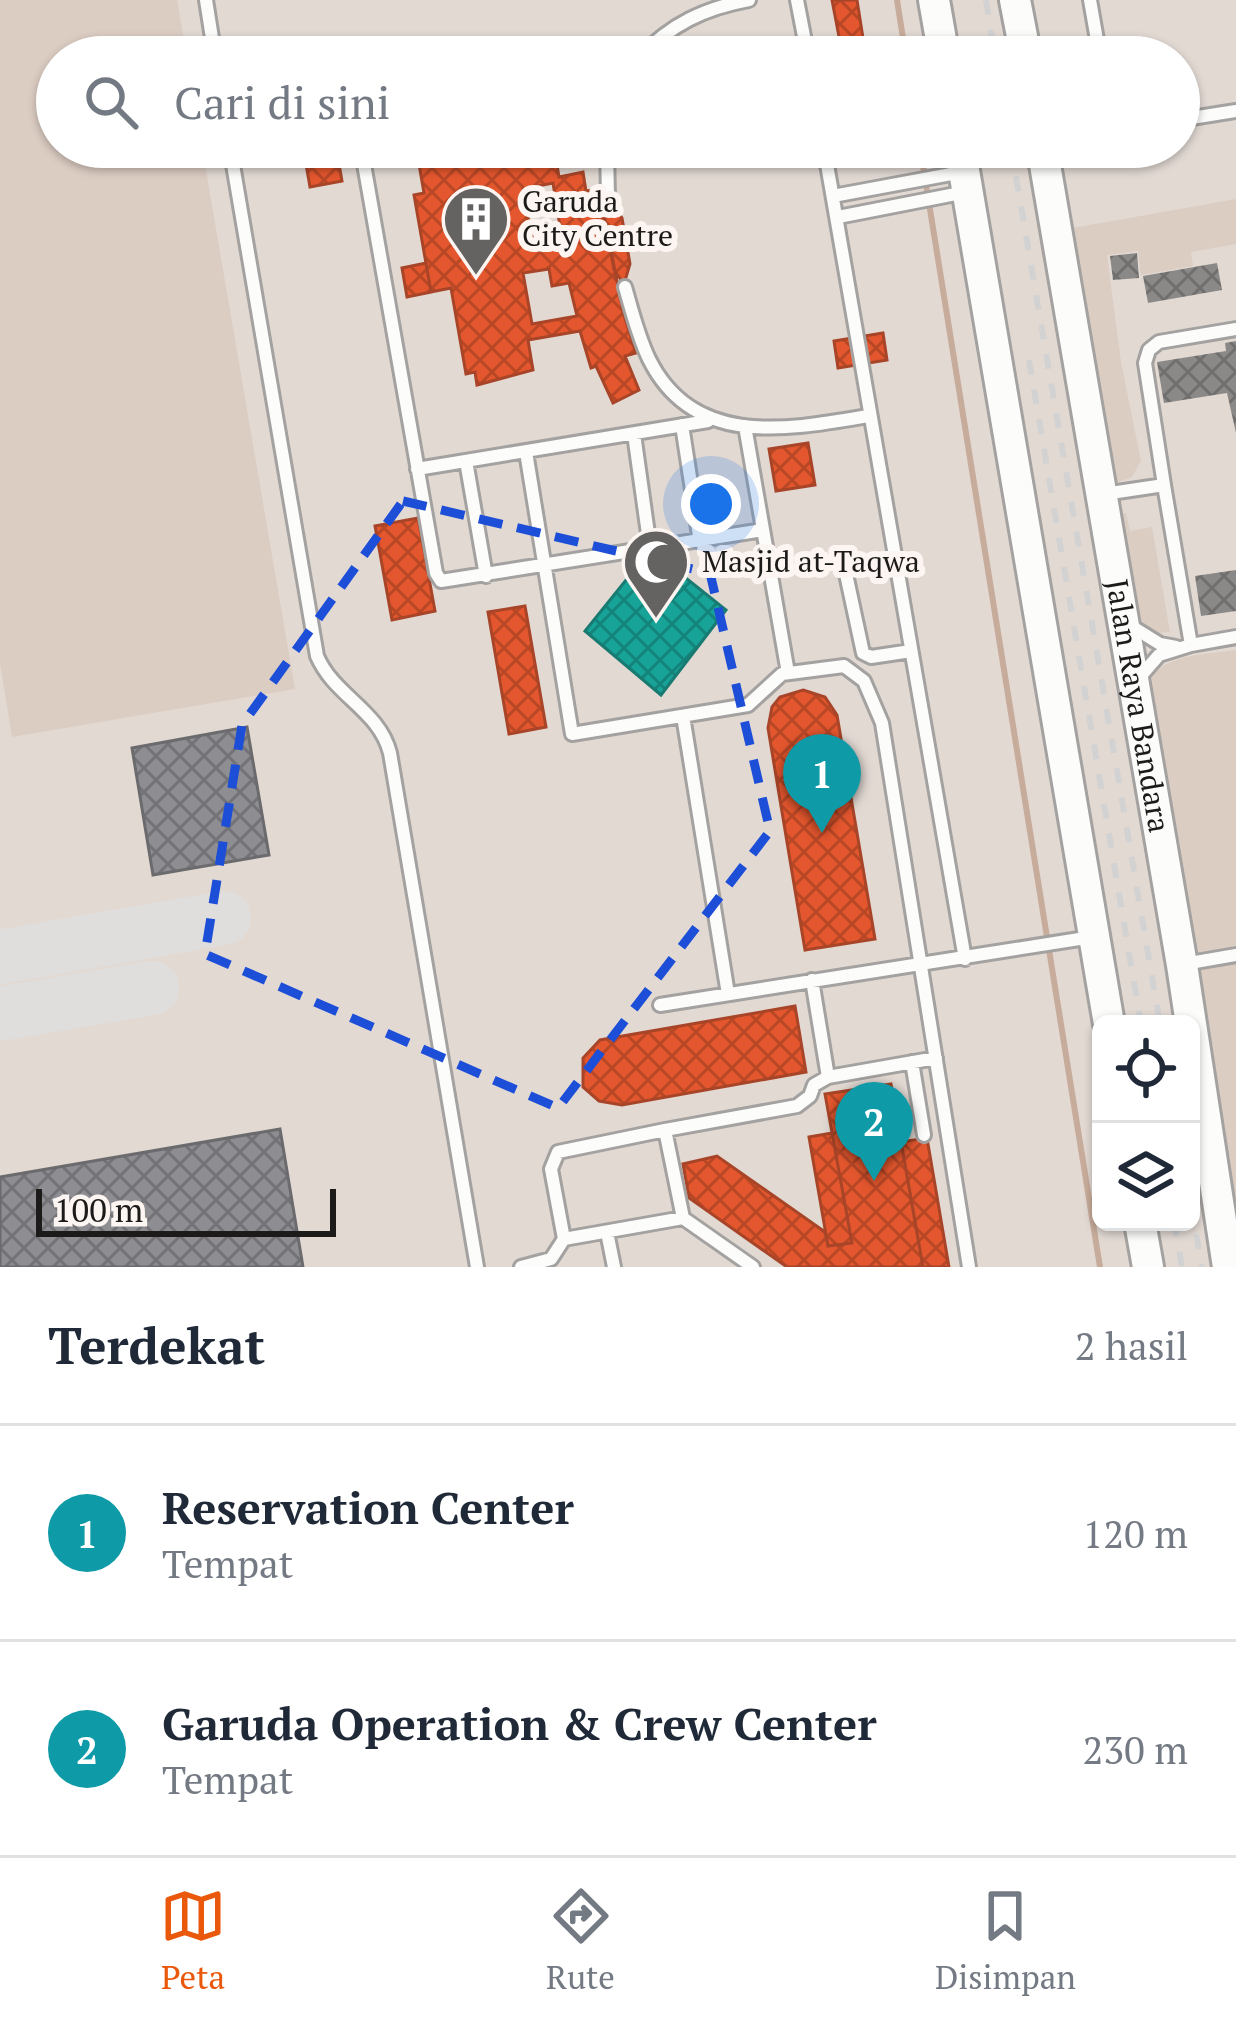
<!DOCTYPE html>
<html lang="id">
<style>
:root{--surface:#fff;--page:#f6f6f7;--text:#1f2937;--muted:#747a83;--line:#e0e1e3;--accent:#ea580c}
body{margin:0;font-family:"PT Serif",serif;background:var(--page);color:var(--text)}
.controls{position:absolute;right:36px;bottom:36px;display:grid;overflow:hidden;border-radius:18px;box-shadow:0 3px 9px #0004}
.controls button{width:108px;height:108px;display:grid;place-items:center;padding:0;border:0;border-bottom:3px solid var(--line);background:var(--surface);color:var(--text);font:60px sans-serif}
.scale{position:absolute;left:36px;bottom:30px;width:300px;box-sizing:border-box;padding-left:12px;border:6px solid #1d1b1a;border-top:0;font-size:33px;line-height:42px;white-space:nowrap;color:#1d1b1a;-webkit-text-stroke:9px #fcf5f1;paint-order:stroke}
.you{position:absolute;left:711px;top:504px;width:42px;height:42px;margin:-30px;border:9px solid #fff;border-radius:50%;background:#1a73e8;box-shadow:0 0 0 18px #1a73e833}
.badge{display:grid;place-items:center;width:78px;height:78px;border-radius:50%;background:var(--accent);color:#fff;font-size:39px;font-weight:700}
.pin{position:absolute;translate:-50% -99px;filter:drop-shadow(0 3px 6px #0008)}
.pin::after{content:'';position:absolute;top:63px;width:42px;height:36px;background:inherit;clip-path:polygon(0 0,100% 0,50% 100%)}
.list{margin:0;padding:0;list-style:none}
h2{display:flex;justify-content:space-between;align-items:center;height:156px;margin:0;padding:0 48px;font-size:51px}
h2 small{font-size:39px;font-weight:400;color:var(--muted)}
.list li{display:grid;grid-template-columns:78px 1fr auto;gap:36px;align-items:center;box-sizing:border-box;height:216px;padding:0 48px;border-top:3px solid var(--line)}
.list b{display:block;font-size:45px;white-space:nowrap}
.list p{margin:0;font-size:39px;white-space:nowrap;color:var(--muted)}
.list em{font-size:39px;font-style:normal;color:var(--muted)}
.icon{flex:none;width:66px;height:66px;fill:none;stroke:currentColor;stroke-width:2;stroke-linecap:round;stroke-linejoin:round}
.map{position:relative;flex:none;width:1236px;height:1267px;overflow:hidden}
.search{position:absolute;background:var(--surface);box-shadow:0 3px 9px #0004;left:36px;right:36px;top:36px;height:132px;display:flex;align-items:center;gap:30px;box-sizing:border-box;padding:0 42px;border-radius:66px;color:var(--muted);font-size:45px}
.sheet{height:588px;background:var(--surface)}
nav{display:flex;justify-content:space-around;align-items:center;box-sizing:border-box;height:168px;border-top:3px solid var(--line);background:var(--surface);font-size:33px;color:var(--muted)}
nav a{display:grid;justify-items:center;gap:6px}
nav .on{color:var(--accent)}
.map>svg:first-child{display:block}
</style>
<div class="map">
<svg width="1236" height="1267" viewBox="0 0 1236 1267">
<defs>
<pattern id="shops-cross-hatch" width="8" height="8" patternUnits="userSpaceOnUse" patternTransform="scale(3)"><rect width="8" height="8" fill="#e4572e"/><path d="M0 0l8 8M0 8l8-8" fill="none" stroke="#b84726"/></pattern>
<pattern id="public-cross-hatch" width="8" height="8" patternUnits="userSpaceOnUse" patternTransform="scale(3)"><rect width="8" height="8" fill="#17a398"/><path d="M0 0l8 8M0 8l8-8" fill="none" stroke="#14847b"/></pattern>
<pattern id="industry-cross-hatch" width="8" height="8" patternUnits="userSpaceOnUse" patternTransform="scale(3)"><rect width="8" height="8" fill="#8d8d92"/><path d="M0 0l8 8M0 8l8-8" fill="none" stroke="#737276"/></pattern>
<pattern id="building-cross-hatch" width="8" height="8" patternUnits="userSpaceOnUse" patternTransform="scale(3)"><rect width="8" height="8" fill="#8b8987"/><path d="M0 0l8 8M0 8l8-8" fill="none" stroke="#716f6e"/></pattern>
</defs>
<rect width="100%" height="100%" fill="#ece9e6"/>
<path fill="#e2d9d3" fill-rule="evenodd" d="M0,0H1236V1267H0ZM57,57H1179V147H57ZM1101,1024H1191V1222H1101Z"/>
<path fill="#dccdc3" d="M0,0H177L187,57H57V147H202L295,689L12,737L0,663Z
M1236,199V244L1191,252L1193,266L1141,275L1138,251L1107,255L1121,362L1141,461L1132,477L1109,485L1067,229Z
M1126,513L1130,531L1152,527L1170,632L1157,633L1133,622L1116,515Z
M1236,650V1206H1232L1148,679C1170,653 1204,655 1236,650Z"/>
<path fill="url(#shops-cross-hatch)" stroke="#a84528" stroke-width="3" fill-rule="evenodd" d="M832,0H857L863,38L840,42Z
M303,147H336L342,181L310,187Z
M416,147H548L551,166L557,165L559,177L583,172L586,191L599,189L623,312L636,353L625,356L639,390L613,403L596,366L591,368L580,331L528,340L533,370L477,385L475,372L466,374L451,288L431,292L414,195L424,193ZM553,183L561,233L532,238L523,189ZM549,269L552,286L569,283L577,316L532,324L523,273Z
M610,200L622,218L630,264L624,284L614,270L605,220Z
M426,263L431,292L407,297L402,268Z
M883,333L887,360L838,368L834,341Z
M808,443L815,485L776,491L769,449Z
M418,518L435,611L392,620L375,526Z
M525,606L546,727L509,734L488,612Z
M803,690L825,697L837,715L875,939L805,950L768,728L772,707L780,697Z
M795,1006L806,1072L622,1105L599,1101L583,1087V1058L600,1040Z
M891,1084L923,1267H787L689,1198L683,1164L717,1156L825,1232L828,1246L852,1243L825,1094Z
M832,1133L852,1243L828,1246L809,1137Z
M927,1138L949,1267H923L901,1142Z"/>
<path fill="url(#public-cross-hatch)" stroke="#197a72" stroke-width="3" d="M672,567L726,610L661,695L585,631L626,580Z"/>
<path fill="url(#industry-cross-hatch)" stroke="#6b6b6e" stroke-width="3" d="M247,727L269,855L153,875L132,748Z
M280,1129L303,1267H0V1177Z"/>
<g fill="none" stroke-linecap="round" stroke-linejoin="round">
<path stroke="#c8ac9b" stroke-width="6" d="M897,0L906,57
M920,147L1100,1267"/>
<path stroke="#e0dedc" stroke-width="54" d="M0,957L224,918
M0,1014L152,988"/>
</g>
<path fill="url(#building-cross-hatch)" d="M1137,253L1139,278L1113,280L1110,256Z
M1217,263L1222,290L1148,303L1143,276Z
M1236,341V433L1227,393L1164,403L1157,362L1226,351L1225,343Z
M1236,570V611L1201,616L1195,576Z"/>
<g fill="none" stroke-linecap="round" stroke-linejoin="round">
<g stroke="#a4a2a0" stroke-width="18">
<path id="service" d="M206,0L215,57
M797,0L808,57
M1090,0L1100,57
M640,57C671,24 705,8 749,0
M1179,120L1236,111
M230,147L317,656C334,696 379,710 390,753L477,1267
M361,147L436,573L441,581L763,530
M607,147L608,198
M824,147L965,959
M833,196L962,172
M838,217L966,192
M625,287C632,311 638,336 649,359C693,448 787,430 868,416
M682,425L700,542
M745,426L788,673
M634,434L650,548
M526,452L572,734L748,705L782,674L844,666L864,681L882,723L969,1267
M466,461L486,576
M417,469L708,421
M1164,485L1145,363L1149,350L1159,342L1236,329
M1104,494L1164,485L1191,645L1236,637
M846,574L863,653L871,657L911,651
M1131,626L1160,644L1176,647
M1138,679L1159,655L1191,645
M683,716L728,994
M1184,964L1236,955
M660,1005L1092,937
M912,1062L924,1135
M828,1077L936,1058
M665,1130L558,1152L551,1169L564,1239L683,1218
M607,1232L614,1267
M521,1267L551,1259L564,1239
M753,1267L683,1218L665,1130L797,1106L810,1096L814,1085L828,1077L812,980"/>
</g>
<g stroke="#a4a2a0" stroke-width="36">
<g id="tertiary">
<path d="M934,0L944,57"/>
<path d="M1015,0L1026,57"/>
<path d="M960,147L1109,1024"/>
<path id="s1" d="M1042,147L1182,965L1228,1267"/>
<path d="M1140,1222L1148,1267"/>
</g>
</g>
<use href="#service" stroke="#fcfcfb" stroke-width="12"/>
<use href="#tertiary" stroke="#fcfcfb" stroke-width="30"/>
<path stroke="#d3d2d2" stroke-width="6" stroke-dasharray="15 15" stroke-linecap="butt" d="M986,0L995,57
M1011,147L1160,1024
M1029,360L1141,1024
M1191,1205L1202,1267
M1174,1222L1182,1267"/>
</g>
<path fill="none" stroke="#1d4ed8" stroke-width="9" stroke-dasharray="24 15" stroke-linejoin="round" d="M403,501L710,573L770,831L558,1108L205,954L242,725Z"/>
<defs>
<g id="building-pin" transform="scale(3.45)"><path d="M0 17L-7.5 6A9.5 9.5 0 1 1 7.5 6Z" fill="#656361" stroke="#fcf5f1"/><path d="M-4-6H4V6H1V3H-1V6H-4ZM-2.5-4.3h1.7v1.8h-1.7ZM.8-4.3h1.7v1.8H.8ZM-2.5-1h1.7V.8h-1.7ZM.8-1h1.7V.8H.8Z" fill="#fff"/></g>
<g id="mosque-pin" transform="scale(3.45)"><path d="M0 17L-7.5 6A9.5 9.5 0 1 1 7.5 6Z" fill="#656361" stroke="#fcf5f1"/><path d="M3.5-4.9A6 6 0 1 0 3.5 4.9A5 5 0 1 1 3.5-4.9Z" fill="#fff"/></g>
</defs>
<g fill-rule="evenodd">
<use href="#building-pin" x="476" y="219"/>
<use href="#mosque-pin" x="656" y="562"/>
</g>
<g text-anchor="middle" stroke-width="12" stroke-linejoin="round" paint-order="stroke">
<g font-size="30" fill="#1d1b1a" stroke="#fcf5f1" text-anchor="start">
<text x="522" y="212">Garuda<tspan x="522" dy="34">City Centre</tspan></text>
<text x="702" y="572">Masjid at-Taqwa</text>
</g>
<g font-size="30" fill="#1d1b1a" stroke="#fcf5f1">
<text dy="10" stroke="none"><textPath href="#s1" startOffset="567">Jalan Raya Bandara</textPath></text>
</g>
</g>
</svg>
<div class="controls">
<button><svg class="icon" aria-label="locate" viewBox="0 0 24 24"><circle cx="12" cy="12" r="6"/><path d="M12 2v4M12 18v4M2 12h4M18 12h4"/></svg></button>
<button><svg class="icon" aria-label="layers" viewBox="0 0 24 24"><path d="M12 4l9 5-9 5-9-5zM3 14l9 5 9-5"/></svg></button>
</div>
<div class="scale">100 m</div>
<div class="you"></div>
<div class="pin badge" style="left:822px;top:833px;background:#0f9aa8">1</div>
<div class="pin badge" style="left:874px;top:1181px;background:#0f9aa8">2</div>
<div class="search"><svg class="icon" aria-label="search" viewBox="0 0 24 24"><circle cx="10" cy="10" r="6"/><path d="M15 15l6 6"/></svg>Cari di sini</div>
</div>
<section class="sheet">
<h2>Terdekat<small>2 hasil</small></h2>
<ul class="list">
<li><span class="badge" style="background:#0f9aa8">1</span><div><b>Reservation Center</b><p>Tempat</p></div><em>120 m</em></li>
<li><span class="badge" style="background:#0f9aa8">2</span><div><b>Garuda Operation &amp; Crew Center</b><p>Tempat</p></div><em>230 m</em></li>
</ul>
</section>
<nav>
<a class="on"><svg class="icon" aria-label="map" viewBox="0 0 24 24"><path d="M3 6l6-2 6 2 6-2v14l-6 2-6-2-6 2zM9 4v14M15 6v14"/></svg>Peta</a>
<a><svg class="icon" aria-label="directions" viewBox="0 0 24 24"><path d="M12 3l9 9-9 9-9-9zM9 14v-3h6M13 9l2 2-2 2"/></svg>Rute</a>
<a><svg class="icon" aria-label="saved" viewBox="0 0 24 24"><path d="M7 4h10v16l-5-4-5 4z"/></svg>Disimpan</a>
</nav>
